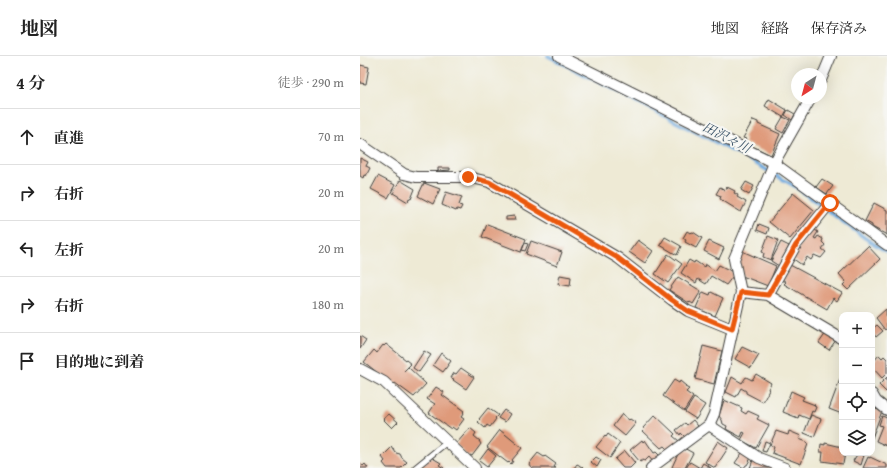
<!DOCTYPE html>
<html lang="ja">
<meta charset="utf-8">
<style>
:root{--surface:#fff;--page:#f2f2f2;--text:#222;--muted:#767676;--line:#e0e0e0}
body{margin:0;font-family:"Gentium Book Plus","Noto Serif JP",serif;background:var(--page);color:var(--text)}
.controls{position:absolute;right:12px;bottom:12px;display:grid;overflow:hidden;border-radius:8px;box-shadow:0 4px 16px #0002}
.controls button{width:36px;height:36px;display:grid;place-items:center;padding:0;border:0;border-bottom:1px solid var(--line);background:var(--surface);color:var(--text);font:20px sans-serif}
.compass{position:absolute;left:431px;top:12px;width:36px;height:36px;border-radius:50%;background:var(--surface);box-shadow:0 4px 16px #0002;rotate:216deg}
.stop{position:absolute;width:12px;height:12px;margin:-9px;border:3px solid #ea580c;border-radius:50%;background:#fff}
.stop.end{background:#ea580c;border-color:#fff;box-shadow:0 1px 4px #0008}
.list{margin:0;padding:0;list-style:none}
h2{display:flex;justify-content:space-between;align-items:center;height:52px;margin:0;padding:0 16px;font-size:17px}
h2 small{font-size:13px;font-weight:400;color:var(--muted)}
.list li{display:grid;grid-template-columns:26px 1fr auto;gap:12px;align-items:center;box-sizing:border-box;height:56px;padding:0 16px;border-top:1px solid var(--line)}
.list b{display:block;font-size:15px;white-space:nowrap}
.list em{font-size:13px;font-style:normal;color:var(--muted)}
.icon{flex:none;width:22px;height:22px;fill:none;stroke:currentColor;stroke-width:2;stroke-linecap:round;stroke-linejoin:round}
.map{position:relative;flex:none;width:527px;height:412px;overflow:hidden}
header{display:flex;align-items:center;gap:24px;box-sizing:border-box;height:56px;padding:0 20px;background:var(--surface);border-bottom:1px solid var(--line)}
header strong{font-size:19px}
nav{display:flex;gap:22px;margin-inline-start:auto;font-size:14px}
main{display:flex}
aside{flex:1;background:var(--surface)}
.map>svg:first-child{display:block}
</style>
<header>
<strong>地図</strong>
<nav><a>地図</a><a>経路</a><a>保存済み</a></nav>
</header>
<main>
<aside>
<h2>4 分<small>徒歩 · 290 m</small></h2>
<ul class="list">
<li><svg class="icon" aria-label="ahead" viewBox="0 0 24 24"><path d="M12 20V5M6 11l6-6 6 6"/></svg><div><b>直進</b></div><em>70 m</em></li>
<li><svg class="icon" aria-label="right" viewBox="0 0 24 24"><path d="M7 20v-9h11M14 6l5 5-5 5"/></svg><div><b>右折</b></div><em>20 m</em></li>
<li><svg class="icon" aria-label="left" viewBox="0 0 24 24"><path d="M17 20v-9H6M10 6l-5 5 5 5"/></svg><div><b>左折</b></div><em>20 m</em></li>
<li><svg class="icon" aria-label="right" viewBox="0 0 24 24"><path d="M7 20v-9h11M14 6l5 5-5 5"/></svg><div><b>右折</b></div><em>180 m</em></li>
<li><svg class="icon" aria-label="arrive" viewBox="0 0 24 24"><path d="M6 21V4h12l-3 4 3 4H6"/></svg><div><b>目的地に到着</b></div></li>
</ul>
</aside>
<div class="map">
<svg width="527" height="412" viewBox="0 0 527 412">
<rect width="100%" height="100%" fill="#f6f6f2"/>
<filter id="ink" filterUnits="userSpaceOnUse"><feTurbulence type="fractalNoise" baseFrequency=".025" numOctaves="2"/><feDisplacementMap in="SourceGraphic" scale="8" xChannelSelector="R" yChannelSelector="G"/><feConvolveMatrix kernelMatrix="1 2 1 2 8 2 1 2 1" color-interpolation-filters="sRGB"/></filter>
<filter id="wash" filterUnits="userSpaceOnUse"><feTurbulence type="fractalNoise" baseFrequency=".012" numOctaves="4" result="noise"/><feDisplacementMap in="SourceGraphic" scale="16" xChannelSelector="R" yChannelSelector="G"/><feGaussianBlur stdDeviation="0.9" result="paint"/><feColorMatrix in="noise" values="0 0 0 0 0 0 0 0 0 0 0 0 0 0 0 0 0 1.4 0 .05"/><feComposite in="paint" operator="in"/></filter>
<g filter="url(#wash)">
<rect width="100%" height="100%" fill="#eeead5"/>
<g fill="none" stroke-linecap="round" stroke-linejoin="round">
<path stroke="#6fabe0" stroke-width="3.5" d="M188,0L388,103L436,131L505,182L527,196"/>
</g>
<g id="blocks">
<path fill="#df9a7a" d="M0,9L9,11L6,28L0,27Z
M409,43L427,54L423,61L405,50Z
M428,54L435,58L432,64L425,59Z
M423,61L430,64L423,77L416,73Z
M393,64L398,66V68L420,78L411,99L385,87L386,83L383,82Z
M0,102L8,106L6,110L10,112L6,120L4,119L3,122L0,120Z
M78,112H90V114L78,115Z
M18,120L35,129L28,142L11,133Z
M462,123L473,130L467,138L456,131Z
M40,124L55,133L51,143L49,142L48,146L33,137Z
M386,126L394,130L389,139L381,134Z
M64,127L80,133L73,148L58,140Z
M360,131L365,134L367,131L375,135L374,137L378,139L377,141L386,146L381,156L360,143L361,140L356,138Z
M86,136L102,141L99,149L102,150L100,154L97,153L96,155L82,149Z
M433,137L454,154L430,183L409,166Z
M514,147L527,154V179L512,171V169L505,165Z
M154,160L155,164H146V161Z
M127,168L166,183L161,196L122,181Z
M399,168L409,172L407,178L397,174Z
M452,172L458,176L454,182L456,183L458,180L463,183L462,186L465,189L462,193L466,196L461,202L454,199L451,204L447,201L442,209L432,202Z
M327,175L330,177L333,176L342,182L336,192L325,186L326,184L323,182Z
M408,180L418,184L411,204L403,201L404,197L402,196Z
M305,181L321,190L317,199L300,189Z
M278,184L293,195L285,207L269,196Z
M171,185L202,196L197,210L166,198Z
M349,185L364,192L359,203L344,195Z
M421,186L429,190L419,210L411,205Z
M165,187L168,188L165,195L162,194Z
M508,190L520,203L488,234L483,229L486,226L479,218Z
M382,195L416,210L408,230L382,220L379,204Z
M308,198L322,208L308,227L295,218Z
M329,204L334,207L335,205L344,211L345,208L355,215L359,209L371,215L373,220L366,229L351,220L346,228L338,223L336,227L321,217Z
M430,209L482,237L477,245L473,242L467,253L424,228L426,226L422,223Z
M200,219L211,221L210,230L198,228Z
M318,221L341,235L333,248L330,246L329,247L309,234Z
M343,236L350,239L351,236L363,242L355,260L336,252Z
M526,253L527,272L525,274L516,262Z
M517,269L523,275L516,281L512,276V273Z
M466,277L476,284L469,294L459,287Z
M0,280L6,284L0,293Z
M26,288L51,308L44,315L48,311L66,328L54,341L35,327L33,329L4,306L14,294L17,297L23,289L24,290Z
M343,290L362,295L354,328L335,323Z
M382,291L399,299L391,312L375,303Z
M64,295L71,299L59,316L53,312Z
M81,297L91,305L83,316L73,309Z
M519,299L522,302L524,300L527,303V317L522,322L512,311V307Z
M101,312L114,321L106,333L93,324L94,323L91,322L94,317L96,318Z
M396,318L411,327L408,333L409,334L403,346L386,337V335L381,332L376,341L366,336L372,321L382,327L386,321L392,324Z
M482,318V358L469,353Z
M527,321V335L526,336L519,329Z
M314,324L319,327L320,325L326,330L325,331L329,333L326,336L333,341L324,355L303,340Z
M76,331L84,336L82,339L104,355L103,356L104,357L101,361L104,363L96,374L92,371L91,373L69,357L75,348L67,343Z
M431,335L444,341L442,344L455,349L454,350L456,351L454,356L452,355L449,363L439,359L438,362L423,356Z
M334,342L345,349L336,363L325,356Z
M364,344L382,352L381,355L386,358L388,355L399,360L397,363L409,369L396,392L381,384L385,377L383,376L381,381L366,373L367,370L363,368L362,364L359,360Z
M128,352L138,359L135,362L136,363L130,371L127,369L125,372L118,366L120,364L119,363Z
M512,352L522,355L512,382Z
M144,354L150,358L145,366L138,362Z
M29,358L38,366L32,372L23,363Z
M262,358L269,364L270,363L276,367L265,380L253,370Z
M295,359L315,378L313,380L319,385L308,394L304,390L301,392L283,375L285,373L283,372Z
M451,359L461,363L454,381L444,377Z
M522,360L527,362V390L516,385L522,370L519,369Z
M333,364L338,370L325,381L321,377L320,379L316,374L325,367L327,369Z
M110,372L116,377L114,380L120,385H119L121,388L112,400L110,399L108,401L96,388Z
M140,374L162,392L152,404L153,405L151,408L149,406L148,407L127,391Z
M416,375L428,379L429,375L441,380L439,383L447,386L446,387L448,388L441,408L412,397L414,391L410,389Z
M248,378L260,387L250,402L236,391L245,380L246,381Z
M282,384L283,386L285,384L294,397L296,396L301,401L294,407L289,401L285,405L283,404L280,406L270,394Z
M358,385L368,392L355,412L345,406Z
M405,385L410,387L406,396L402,395Z
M465,387L482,391V397H485L483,408L462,405L463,396H460L461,388L465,389Z
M32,391L36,397L40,398L42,402L47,406L41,412H27L23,407L25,405L22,401Z
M322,391L333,397L325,412H313L312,411L319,396Z
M128,393L136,400L127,411L119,405Z
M265,395L275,407L270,412H263L255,403Z
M178,397L184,401L185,400L196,408L194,411L196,412H173L170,410L169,408Z
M382,397L391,402L387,409H386L384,412L375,407Z
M498,397L504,399L501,409L493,405Z
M71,401L81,407L79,409L84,412H61L60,410L64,405L66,407Z
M236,401L241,404L237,411L231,406Z
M508,401L510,402V401L527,409V412H503Z
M393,404L400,407L414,412H390Z
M330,406L340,412H326Z
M0,407L3,410L5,408L8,412H0Z
M343,407L351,412H340Z
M217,408L219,409L223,412H214Z"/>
</g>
</g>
<g filter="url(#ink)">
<use href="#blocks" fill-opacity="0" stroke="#3c3b38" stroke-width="1"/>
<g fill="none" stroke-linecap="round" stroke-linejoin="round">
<g stroke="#3c3b38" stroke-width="7">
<path id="lane" d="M55,412L87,386"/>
</g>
<g stroke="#3c3b38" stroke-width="12">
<path id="street" d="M199,0L414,107L527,189
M461,24L471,0
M0,88L44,118L56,121H108L129,126L258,202L312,244L328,255L372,273
M381,236L408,239L482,283
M408,239L436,189L470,147
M0,313L24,326L115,412
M512,338L516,345L527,354
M349,369L399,402L425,412
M291,412L349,369L354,358L381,236L374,203L414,107L451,42"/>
</g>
<use href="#lane" stroke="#fff" stroke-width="5"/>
<use href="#street" stroke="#fff" stroke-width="10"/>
</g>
</g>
<g fill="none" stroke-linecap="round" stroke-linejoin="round" filter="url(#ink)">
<path stroke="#ea580c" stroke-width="5" d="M108,121L129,126L258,202L312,244L328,255L372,273L381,236L408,239L436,189L470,147"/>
</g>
<g text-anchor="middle" stroke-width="4" stroke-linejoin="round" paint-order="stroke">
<g font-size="13" font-style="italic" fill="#3d556a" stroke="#f6f6f2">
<text transform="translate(367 81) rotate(27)" y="5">田沢々川</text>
</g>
</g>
</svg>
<div class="controls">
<button>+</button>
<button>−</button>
<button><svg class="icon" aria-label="locate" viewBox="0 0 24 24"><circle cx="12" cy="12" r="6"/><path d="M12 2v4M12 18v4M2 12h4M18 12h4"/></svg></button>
<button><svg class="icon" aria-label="layers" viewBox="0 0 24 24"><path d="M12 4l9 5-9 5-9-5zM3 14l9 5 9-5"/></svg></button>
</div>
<svg class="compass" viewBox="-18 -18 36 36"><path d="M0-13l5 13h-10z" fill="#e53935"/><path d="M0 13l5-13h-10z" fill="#767676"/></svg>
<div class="stop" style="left:470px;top:147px"></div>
<div class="stop end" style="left:108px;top:121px"></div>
</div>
</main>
